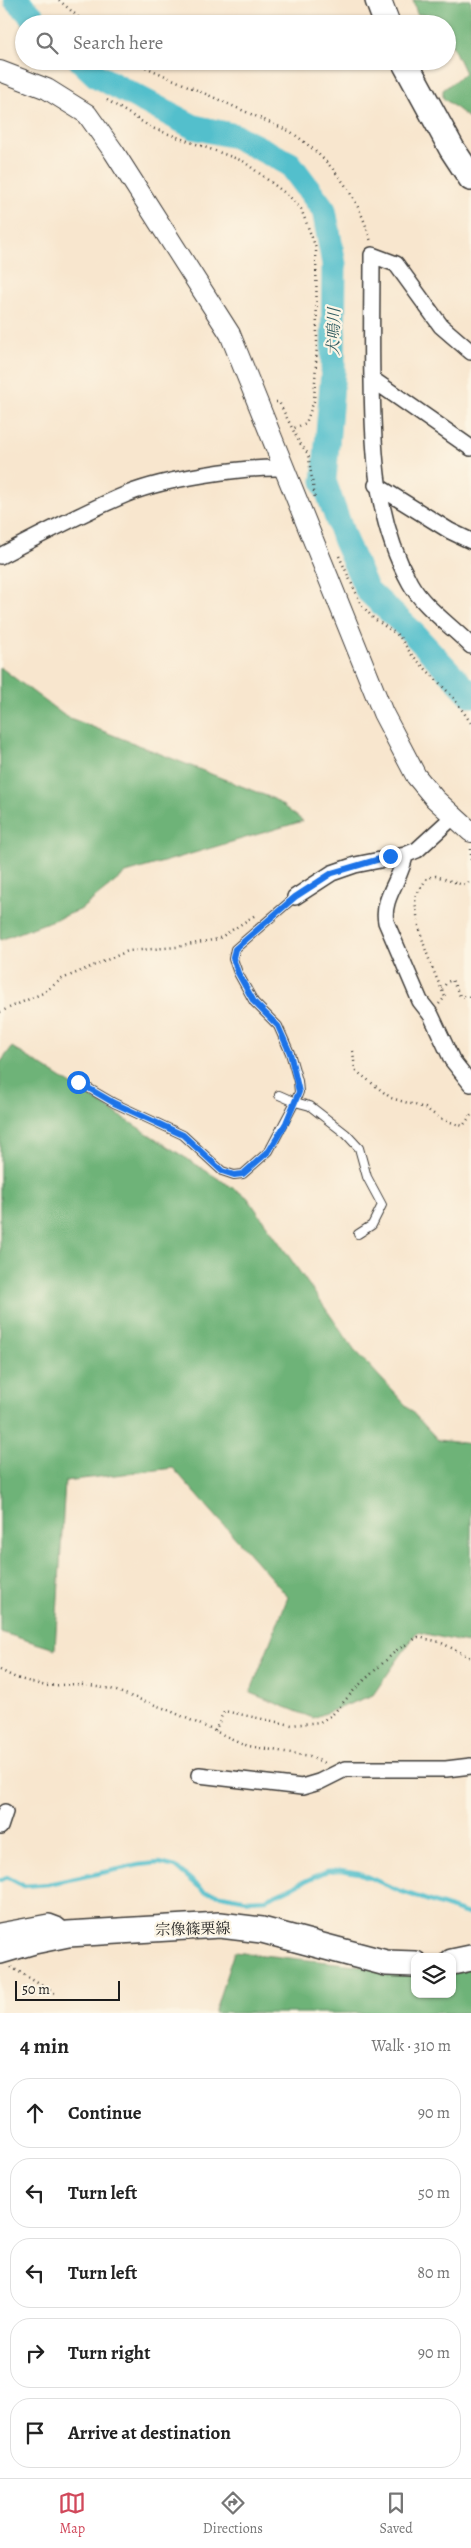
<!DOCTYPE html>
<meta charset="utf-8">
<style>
:root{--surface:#fff;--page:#f2f2f2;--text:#222;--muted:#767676;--line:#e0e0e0;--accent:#d1495b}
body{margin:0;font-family:Alegreya,"Noto Serif JP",serif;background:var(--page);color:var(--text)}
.controls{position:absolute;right:15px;bottom:15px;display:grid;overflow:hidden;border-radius:10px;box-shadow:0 1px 4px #0004}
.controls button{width:45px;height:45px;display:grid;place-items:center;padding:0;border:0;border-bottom:1px solid var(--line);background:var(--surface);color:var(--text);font:25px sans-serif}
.scale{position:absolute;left:15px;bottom:12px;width:105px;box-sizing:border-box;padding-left:5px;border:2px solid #1c1c1c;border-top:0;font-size:14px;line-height:18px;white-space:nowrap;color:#1c1c1c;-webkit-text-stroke:4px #fcf5e5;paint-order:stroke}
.stop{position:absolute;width:15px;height:15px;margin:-11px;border:4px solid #1a73e8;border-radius:50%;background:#fff}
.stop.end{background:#1a73e8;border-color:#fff;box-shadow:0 1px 5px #0008}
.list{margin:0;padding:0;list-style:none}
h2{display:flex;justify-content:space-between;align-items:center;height:65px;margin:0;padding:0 20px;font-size:21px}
h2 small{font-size:16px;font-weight:400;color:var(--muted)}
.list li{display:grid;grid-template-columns:32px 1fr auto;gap:15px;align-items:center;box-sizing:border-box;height:70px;margin:0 10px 10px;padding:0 10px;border:1px solid var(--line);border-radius:20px}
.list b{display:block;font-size:19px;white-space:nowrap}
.list em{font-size:16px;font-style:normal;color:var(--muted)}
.icon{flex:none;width:28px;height:28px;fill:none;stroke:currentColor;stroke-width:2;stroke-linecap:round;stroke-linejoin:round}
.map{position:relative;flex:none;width:471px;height:2013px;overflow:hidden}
.search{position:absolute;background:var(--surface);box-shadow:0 1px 4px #0004;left:15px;right:15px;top:15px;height:55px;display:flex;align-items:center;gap:12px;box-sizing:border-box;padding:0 18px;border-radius:28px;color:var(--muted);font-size:19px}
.sheet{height:465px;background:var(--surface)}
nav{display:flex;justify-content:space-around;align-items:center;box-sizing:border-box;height:70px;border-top:1px solid var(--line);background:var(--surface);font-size:14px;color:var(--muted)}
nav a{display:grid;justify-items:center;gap:2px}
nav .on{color:var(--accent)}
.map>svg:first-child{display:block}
</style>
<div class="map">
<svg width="471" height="2013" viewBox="0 0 471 2013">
<rect width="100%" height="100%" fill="#fcf5e5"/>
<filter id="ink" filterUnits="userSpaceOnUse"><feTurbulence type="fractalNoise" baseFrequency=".02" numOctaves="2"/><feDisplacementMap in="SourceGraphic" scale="10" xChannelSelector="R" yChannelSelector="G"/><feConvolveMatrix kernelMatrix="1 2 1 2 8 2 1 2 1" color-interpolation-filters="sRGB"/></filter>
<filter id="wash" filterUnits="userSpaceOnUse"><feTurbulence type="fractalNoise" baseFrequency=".0096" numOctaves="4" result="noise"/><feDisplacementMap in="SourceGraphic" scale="20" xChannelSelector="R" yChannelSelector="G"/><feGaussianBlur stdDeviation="1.12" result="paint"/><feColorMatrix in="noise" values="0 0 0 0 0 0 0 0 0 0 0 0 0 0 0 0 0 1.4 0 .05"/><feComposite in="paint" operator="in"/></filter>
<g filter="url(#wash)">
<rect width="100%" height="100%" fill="#f8e6ce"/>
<path fill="#6eb378" stroke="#45684a" d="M413,0H471V120L443,98V90L465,73L447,35V24H442L438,16L417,14Z
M0,667L65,716L274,799L303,821L126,873L80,910L0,940Z
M12,1047L247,1197L354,1349L438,1440L471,1444V1644L417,1632L373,1695L313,1718L250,1693L288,1597L173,1468L65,1481L55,1649L0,1632V1063Z
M234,1952L374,1967L415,1966V1994H452V1965H471V2013H214Z"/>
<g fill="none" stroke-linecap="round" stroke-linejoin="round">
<path stroke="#52bfcc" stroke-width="4.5" d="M0,1880L7,1877L24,1886L48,1884L139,1865L159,1863L176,1867L205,1892L248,1900L266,1899L327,1871L340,1870L359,1873L400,1891L471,1915"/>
<path stroke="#52bfcc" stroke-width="25" d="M16,0L40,24
M81,61L97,76L194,127L235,136L290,164L324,210L334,264L333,372L324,481L345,541L367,590L409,629L471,695"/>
</g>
</g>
<g filter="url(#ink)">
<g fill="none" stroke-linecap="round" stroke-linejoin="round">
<g stroke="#3d3a37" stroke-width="10">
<path id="service" d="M78,1082L114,1103L183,1135L222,1171L234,1175L243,1174L269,1151L295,1102L310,1106L346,1134L359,1148L367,1177L382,1205L372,1225L358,1234
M279,1095L295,1102L299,1092L298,1081L290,1053L278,1026L254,1002L238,973L233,959L235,949L295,897"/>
</g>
<g stroke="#3d3a37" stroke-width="18">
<path id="minor" d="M471,352L441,326L396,264L372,255C372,297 371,339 372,380C373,450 375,520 410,583C424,608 452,626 471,646
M372,379L471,448
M376,485L450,531L471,541
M0,556C42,534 84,512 127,494C167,478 242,467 285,468
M405,855C402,879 381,898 386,922L420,1001L431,1015L452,1060L471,1084
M295,897L332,873L355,865L405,855L417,850L454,816
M199,1775L302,1787L319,1782L345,1769H446L471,1766
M0,1827L5,1812
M0,1931L49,1922L57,1925L68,1934"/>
</g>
<g stroke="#3d3a37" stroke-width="22">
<path id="tertiary" d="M0,71L47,89L87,114L114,152L230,334L383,713L416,776L435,799L471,832"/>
</g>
<g stroke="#3d3a37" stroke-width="28">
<path id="primary" d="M378,0L387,24
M404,61L452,149L471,178
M0,1951L34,1941L68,1934L220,1925L262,1930L386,1963L415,1964
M452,1962L471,1958"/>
</g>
<path stroke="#3d3a37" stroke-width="2.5" stroke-dasharray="1 4" stroke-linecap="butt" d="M59,0L86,24
M132,61L291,132C331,160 358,194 371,242
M107,100L152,128L243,161L289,196L301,209L316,248L317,342L314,401L306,423L292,429
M276,402H279L299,442L308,454L315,498
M339,556L361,604L373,618L399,636L411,654L453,697L471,723
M471,849V862
M442,989L447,982L452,980L460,996L471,997
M439,1004L445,997C430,964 417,933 415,897L427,878L436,876L463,885L471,881
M0,1012L43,993L62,979L128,951L177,947L218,939L257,914
M353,1051L355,1070L391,1098L425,1108L441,1119L463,1126L471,1115
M0,1670L16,1678L46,1686L76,1684L111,1689L166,1709L248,1746L310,1756L324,1763
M215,1731L224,1711L292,1725L320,1722L332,1715L357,1687L397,1650L418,1637L440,1642L471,1658
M11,1967L56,1994"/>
<use href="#service" stroke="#fff" stroke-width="8"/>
<use href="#minor" stroke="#fff" stroke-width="15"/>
<use href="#tertiary" stroke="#fff" stroke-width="20"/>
<use href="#primary" stroke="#fff" stroke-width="25"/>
</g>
</g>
<g fill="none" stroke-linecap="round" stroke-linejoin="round" filter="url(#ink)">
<path stroke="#1a73e8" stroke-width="6" d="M78,1082L114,1103L183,1135L222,1171L234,1175L243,1174L269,1151L286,1123L299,1092L290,1053L278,1026L254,1002L238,973L233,958L235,949L295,897L332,873L390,856"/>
</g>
<g text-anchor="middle" stroke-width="4.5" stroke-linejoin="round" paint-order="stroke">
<g font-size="15" fill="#1c1c1c" stroke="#fcf5e5">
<text transform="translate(193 1929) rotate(-1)" y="5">宗像篠栗線</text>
</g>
<g font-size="16" font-style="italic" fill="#325d62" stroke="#fcf5e5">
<text transform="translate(333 332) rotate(-89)" y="6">犬鳴川</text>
</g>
</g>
</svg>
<div class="controls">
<button><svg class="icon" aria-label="layers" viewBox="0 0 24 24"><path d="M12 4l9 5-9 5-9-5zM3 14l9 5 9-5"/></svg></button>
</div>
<div class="scale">50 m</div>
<div class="stop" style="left:78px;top:1082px"></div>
<div class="stop end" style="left:390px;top:856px"></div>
<div class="search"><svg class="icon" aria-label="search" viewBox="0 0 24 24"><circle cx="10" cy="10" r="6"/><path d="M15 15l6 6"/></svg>Search here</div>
</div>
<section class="sheet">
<h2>4 min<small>Walk · 310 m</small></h2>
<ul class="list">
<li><svg class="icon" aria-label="ahead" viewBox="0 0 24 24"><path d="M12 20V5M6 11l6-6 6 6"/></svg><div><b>Continue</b></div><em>90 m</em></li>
<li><svg class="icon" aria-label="left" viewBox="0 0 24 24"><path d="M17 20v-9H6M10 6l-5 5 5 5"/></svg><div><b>Turn left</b></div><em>50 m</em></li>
<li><svg class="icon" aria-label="left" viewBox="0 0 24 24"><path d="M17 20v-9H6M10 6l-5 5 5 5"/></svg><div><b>Turn left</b></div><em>80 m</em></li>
<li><svg class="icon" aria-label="right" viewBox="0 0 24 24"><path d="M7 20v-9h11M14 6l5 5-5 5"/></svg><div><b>Turn right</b></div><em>90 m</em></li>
<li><svg class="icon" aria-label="arrive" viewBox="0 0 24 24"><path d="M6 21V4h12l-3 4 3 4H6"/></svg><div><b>Arrive at destination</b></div></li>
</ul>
</section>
<nav>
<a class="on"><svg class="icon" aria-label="map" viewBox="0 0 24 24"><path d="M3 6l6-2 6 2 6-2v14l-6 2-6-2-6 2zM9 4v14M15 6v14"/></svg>Map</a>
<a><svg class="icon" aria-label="directions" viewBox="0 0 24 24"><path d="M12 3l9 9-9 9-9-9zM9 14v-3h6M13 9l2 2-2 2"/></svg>Directions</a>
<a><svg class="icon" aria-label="saved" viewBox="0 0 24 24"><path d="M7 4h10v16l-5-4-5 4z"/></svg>Saved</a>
</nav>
